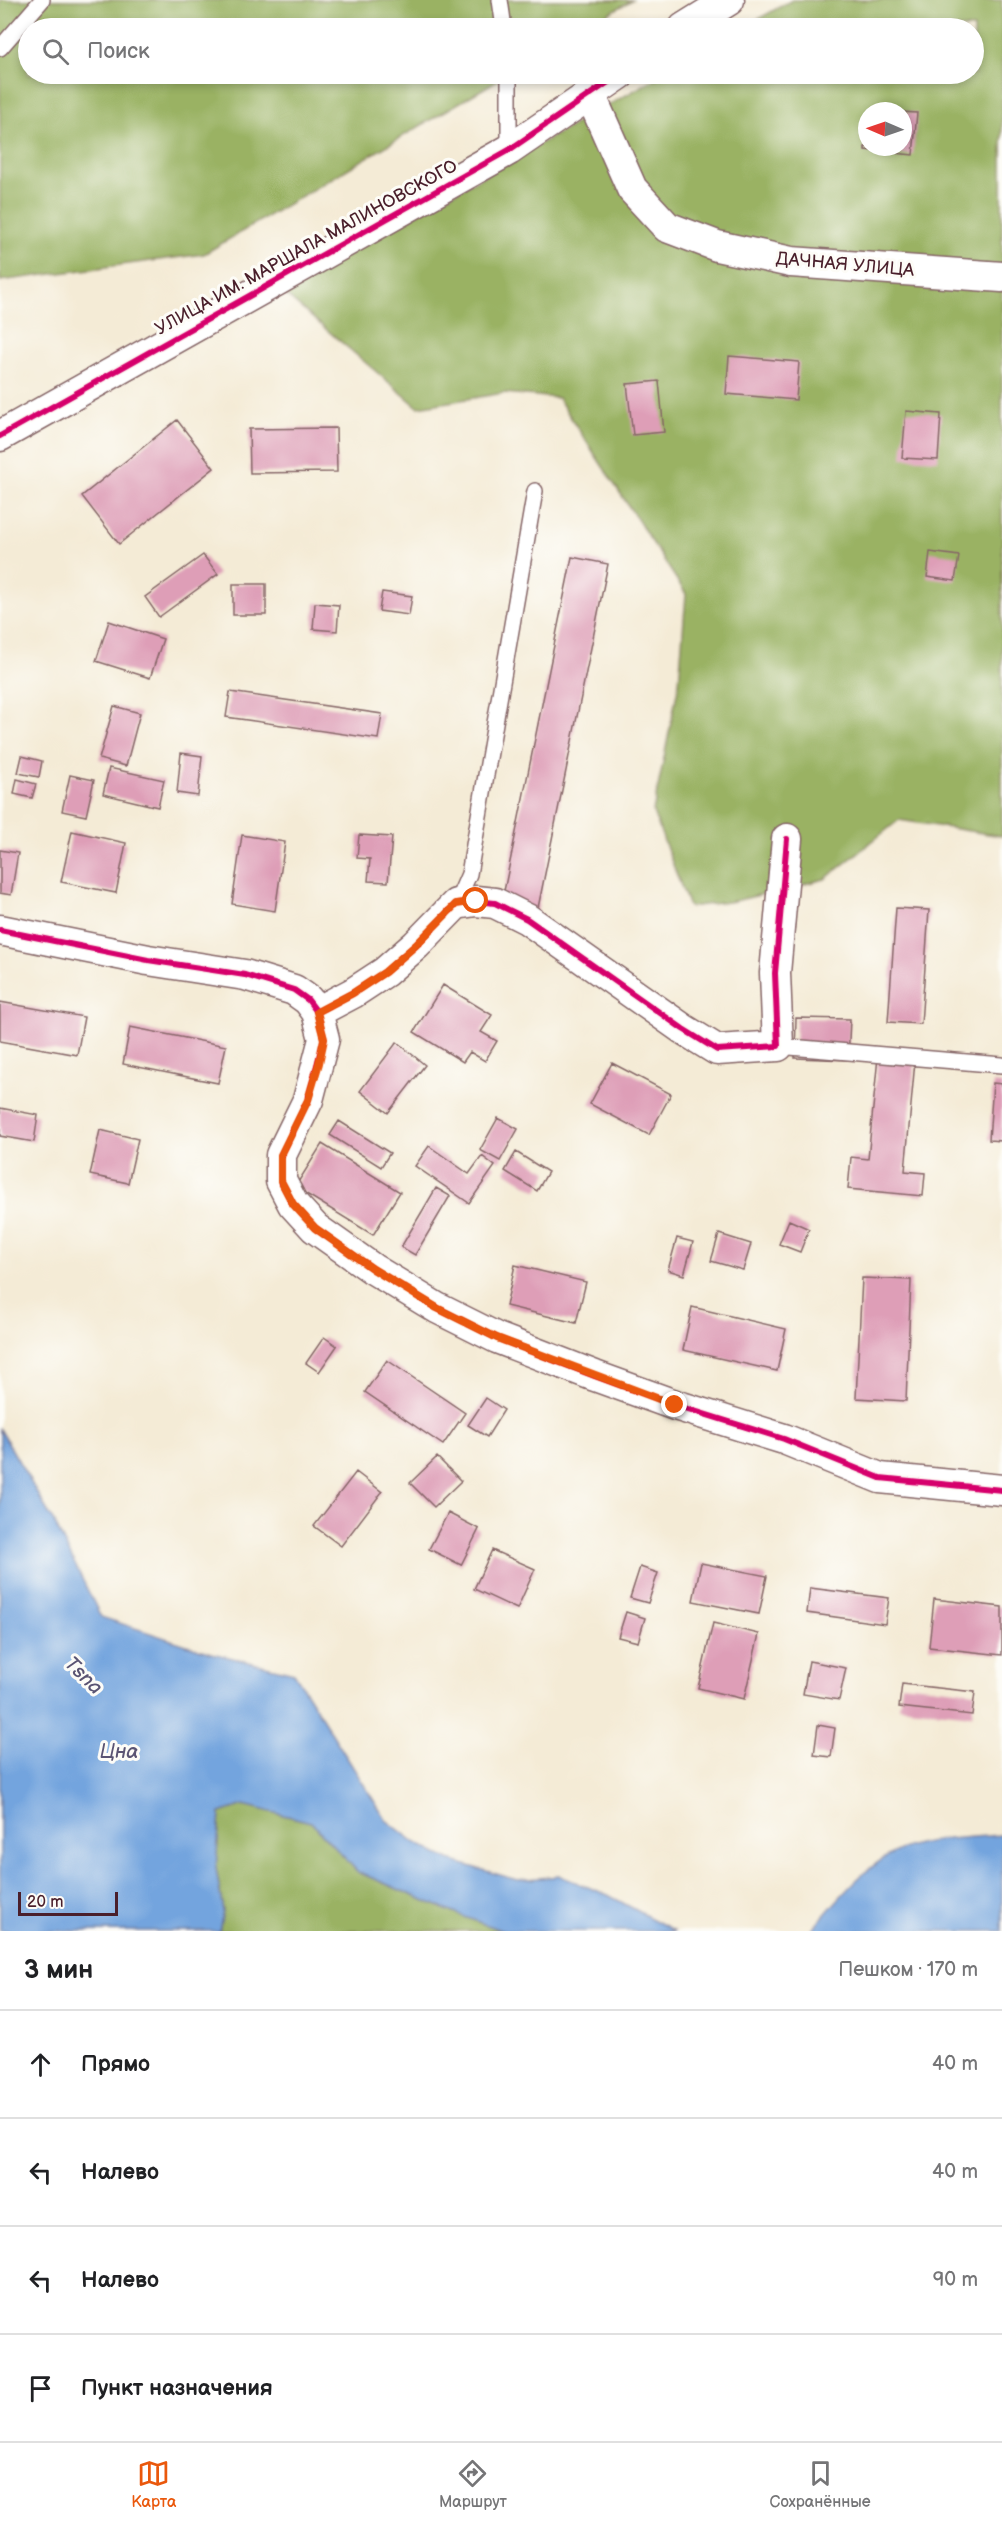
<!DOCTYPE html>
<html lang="ru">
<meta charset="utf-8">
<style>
:root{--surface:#fff;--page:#f2f2f2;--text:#202124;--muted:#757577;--line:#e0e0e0;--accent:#ea580c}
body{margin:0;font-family:"Balsamiq Sans",sans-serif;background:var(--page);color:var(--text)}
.compass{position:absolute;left:858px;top:102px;width:54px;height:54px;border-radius:50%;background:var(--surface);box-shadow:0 3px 9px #0003;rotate:272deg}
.scale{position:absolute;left:18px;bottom:15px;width:100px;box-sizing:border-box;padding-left:6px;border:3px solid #4a1f2b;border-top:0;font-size:16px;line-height:21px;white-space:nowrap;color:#4a1f2b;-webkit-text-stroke:4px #fdfcf7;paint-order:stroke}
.stop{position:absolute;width:18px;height:18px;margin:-14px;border:4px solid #ea580c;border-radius:50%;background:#fff}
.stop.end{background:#ea580c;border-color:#fff;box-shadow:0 2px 6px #0008}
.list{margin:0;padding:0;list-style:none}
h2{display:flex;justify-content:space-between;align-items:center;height:78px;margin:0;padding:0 24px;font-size:26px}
h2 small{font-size:20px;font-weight:400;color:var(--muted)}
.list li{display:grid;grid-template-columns:39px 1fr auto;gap:18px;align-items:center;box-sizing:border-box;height:108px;padding:0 24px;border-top:2px solid var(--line)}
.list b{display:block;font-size:22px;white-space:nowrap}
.list em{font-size:20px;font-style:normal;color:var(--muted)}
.icon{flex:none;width:33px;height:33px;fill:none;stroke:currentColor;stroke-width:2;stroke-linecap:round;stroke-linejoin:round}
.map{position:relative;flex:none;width:1002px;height:1931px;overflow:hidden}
.search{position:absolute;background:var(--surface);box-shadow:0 3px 9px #0003;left:18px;right:18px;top:18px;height:66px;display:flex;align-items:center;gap:15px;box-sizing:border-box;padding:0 21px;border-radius:33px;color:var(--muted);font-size:22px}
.sheet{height:510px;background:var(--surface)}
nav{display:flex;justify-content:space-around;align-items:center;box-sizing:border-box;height:84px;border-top:2px solid var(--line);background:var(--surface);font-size:16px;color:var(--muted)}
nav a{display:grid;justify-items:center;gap:3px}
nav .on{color:var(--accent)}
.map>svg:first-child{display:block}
</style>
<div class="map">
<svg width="1002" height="1931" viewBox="0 0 1002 1931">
<rect width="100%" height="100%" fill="#fdfcf7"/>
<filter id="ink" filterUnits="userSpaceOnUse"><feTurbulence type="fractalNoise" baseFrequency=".0167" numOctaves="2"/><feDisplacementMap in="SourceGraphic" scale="12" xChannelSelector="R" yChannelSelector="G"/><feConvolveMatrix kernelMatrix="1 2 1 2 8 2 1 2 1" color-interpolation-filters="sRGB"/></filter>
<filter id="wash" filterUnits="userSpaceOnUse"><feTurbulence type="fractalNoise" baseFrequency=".008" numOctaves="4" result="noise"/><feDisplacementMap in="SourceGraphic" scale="24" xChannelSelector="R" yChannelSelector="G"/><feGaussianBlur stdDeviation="1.35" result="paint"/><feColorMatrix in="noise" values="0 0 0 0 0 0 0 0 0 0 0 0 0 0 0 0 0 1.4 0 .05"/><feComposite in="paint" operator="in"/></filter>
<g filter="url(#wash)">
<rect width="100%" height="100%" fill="#f4ebd6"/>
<path fill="#9ab263" stroke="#726847" stroke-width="1.5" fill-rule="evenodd" d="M0,0H632L584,28H28V74H508L204,254L0,281Z
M792,0H1002V836L899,820L825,879L735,901L689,907L653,812L679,683L686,594L558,398L504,393L418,407L281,291L663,74H974V28H742ZM867,111H903V147H867Z
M244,1805L311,1822L358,1872L454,1913L503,1931H219L223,1911L216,1868L220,1813Z"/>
<path fill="#73a4de" stroke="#5e6284" stroke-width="1.5" d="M0,1429L54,1522L101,1617L208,1652L294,1673L386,1820L416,1843L449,1860L517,1880L560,1876L608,1895L675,1931H503L454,1913L358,1872L311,1822L244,1805L220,1813L216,1868L223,1911L219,1931H0Z
M1002,1835V1931H811C838,1899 871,1856 914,1845C942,1838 973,1837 1002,1835Z"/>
<g id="blocks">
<path fill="#de9eb7" d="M903,112L917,113L913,155L865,150V147H903Z
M729,356L799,362L796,400L726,394Z
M659,381L664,432L633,435L627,384Z
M906,411L941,414L938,460L902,458Z
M177,420L214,468L119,544L82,496Z
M336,428L337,472L250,473L249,429Z
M930,552L959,556L955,581L927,577Z
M203,555L218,574L159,617L145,597Z
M572,557L608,564L537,913L501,906Z
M233,584H266V615H233Z
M382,592L412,596L409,615L379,611Z
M315,603L339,605L337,631L313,629Z
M109,621L163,639L150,678L96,661Z
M230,692L382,714L378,739L226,717Z
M114,706L140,713L126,766L99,759Z
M181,753L202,756L198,796L177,793Z
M22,756L42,761L39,777L18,773Z
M109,768L164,780L158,807L103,794Z
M70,775L94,780L86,816L62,811Z
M17,779L36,784L32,798L14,794Z
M72,831L126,843L116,893L61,882Z
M242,835L285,842L275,911L232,904Z
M359,835L392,837L388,882L368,881L370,859L357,858Z
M0,850L18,853L11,895L0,893Z
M896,908L929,910L921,1024L888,1022Z
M443,985L492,1015L481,1032L497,1041L485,1061L470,1052L463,1062L414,1032Z
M0,1002L84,1017L77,1055L0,1041Z
M796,1018L850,1019L848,1060L795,1058Z
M130,1027L226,1046L218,1083L123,1064Z
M397,1042L425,1065L388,1113L360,1091Z
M878,1057L915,1061L905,1171L925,1173L923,1196L848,1189L851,1157L868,1159Z
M612,1063L671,1094L649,1135L590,1104Z
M993,1083L1002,1084V1141L989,1140Z
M0,1108L38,1115L34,1142L0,1136Z
M498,1118L518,1129L500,1161L480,1150Z
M339,1121L390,1153L381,1167L330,1135Z
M100,1130L138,1139L128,1183L90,1175Z
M322,1144L400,1192L373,1235L295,1187Z
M429,1146L469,1174L482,1156L495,1166L469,1203L415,1166Z
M516,1152L548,1172L537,1191L505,1171Z
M436,1188L450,1196L415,1255L401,1247Z
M789,1220L809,1229L800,1252L779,1244Z
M719,1234L751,1244L743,1270L711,1261Z
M677,1238L693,1242L684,1275L668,1270Z
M515,1265L586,1282L576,1323L506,1306Z
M862,1278L911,1280L906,1401L856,1398Z
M692,1307L786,1329L777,1371L683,1350Z
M324,1337L337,1346L319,1372L306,1363Z
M387,1360L465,1413L443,1445L365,1392Z
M486,1398L504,1410L487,1437L468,1425Z
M437,1457L461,1481L434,1507L410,1483Z
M356,1472L382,1492L341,1546L314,1526Z
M448,1513L479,1529L461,1565L429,1549Z
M492,1550L535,1569L517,1609L474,1589Z
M701,1563L767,1576L759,1614L693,1601Z
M640,1567L658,1573L648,1603L630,1598Z
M810,1588L889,1598L885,1624L807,1613Z
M934,1599L1002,1607V1655L929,1647Z
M626,1612L645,1618L638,1642L618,1637Z
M713,1623L759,1634L744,1699L698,1688Z
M809,1661L846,1668L839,1700L803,1694Z
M902,1684L975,1692L972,1715L899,1707Z
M818,1725L835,1728L831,1757L814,1755Z"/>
</g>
</g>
<g filter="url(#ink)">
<use href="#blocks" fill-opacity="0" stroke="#866667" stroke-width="1.5"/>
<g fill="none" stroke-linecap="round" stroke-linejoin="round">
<g stroke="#866667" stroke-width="18">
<path id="lane" d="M500,0L504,28
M0,48L42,0
M509,150V74
M456,904L469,874L535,491
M778,1046L1002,1065"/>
</g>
<g stroke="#866667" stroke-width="33">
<path id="street" d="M684,28L729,0
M590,94L632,189L667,227L717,246L791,262L1002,277
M0,436L509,150L620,74
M0,930L148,960L245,975L294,990L308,1000L317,1012L324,1039L308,1100L281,1155V1181L293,1204L315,1228L373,1269L437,1308L497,1338L595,1376L675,1405L784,1439L880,1478L1002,1490
M317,1012L353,993L385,972L416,945L456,904L476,901L495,903L527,919L683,1029L717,1050L778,1046L775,973L787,839"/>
</g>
<use href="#lane" stroke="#fff" stroke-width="15"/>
<use href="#street" stroke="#fff" stroke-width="30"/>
<g stroke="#fdfcf7" stroke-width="10">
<path id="cycleway" d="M0,436L509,150L620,74
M0,930L148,960L245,975L294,990L308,1000L317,1012L324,1039L308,1100L281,1155V1181L293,1204L315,1228L373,1269L437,1308L497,1338L595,1376L675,1405L784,1439L880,1478L1002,1490
M317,1012L353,993L385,972L416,945L456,904L476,901L495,903L527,919L683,1029L717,1050L778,1046L775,973L787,839"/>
</g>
<use href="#cycleway" stroke="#d6006c" stroke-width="6"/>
</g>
</g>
<g fill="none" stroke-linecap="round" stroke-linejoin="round" filter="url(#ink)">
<path stroke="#ea580c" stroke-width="8" d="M476,901L456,904L416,945L385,972L353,993L317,1012L324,1039L319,1063L308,1100L281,1155V1181L293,1204L315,1228L373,1269L437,1308L497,1338L675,1405"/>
</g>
<g text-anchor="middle" stroke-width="6" stroke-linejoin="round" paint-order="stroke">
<g font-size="18" fill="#4a1f2b" stroke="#fdfcf7">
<text transform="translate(306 247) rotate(-29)" y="6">УЛИЦА ИМ. МАРШАЛА МАЛИНОВСКОГО</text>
<text transform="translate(845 264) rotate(5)" y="6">ДАЧНАЯ УЛИЦА</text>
</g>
<g font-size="20" font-style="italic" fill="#5a5473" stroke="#fdfcf7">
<text transform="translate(84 1675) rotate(44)" y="7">Tsna</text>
<text x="119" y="1758">Цна</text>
</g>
</g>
</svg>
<svg class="compass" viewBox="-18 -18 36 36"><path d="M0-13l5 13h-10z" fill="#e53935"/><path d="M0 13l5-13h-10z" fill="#757577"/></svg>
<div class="scale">20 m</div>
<div class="stop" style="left:476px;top:901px"></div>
<div class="stop end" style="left:675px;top:1405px"></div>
<div class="search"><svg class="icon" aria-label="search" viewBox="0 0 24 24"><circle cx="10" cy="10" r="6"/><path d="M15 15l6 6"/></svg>Поиск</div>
</div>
<section class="sheet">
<h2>3 мин<small>Пешком · 170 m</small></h2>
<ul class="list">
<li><svg class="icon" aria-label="ahead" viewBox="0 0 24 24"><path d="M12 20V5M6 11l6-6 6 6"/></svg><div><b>Прямо</b></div><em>40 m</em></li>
<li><svg class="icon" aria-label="left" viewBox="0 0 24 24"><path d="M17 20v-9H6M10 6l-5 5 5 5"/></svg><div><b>Налево</b></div><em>40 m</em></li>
<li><svg class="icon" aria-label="left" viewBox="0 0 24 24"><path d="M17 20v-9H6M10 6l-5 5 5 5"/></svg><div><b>Налево</b></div><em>90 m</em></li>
<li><svg class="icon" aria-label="arrive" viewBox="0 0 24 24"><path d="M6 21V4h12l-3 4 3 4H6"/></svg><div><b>Пункт назначения</b></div></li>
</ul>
</section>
<nav>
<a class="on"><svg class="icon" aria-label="map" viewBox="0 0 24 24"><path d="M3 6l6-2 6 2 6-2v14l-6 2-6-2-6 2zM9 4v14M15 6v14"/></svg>Карта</a>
<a><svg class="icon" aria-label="directions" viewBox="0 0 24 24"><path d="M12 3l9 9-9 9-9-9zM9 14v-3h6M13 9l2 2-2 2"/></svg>Маршрут</a>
<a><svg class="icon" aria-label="saved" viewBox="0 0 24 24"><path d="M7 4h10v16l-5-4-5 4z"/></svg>Сохранённые</a>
</nav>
